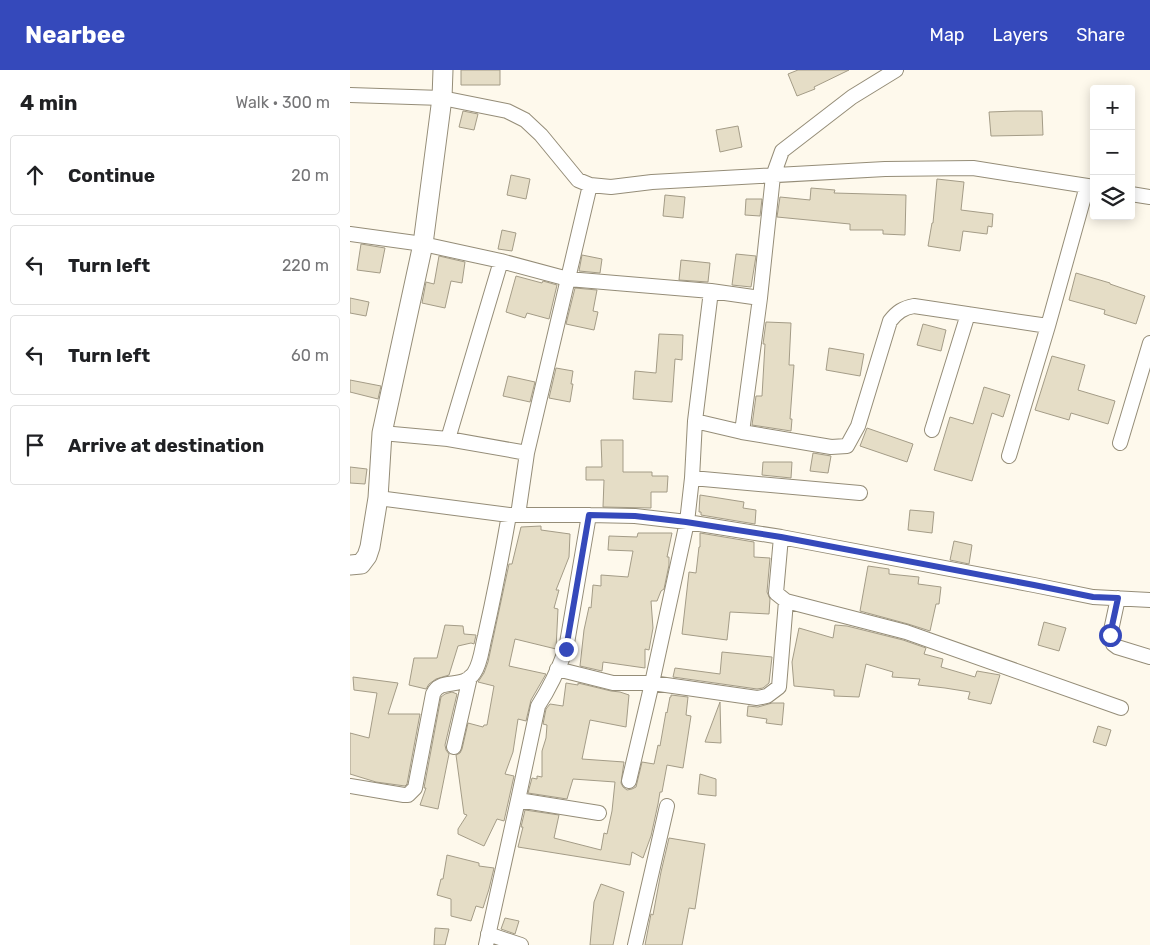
<!DOCTYPE html>
<meta charset="utf-8">
<style>
:root{--surface:#fff;--page:#f6f6f6;--text:#202124;--muted:#757577;--line:#e0e0e0;--accent:#3549bb}
body{margin:0;font-family:Rubik,sans-serif;background:var(--page);color:var(--text)}
.controls{position:absolute;right:15px;top:15px;display:grid;overflow:hidden;border-radius:5px;box-shadow:0 2px 12px #0003}
.controls button{width:45px;height:45px;display:grid;place-items:center;padding:0;border:0;border-bottom:1px solid var(--line);background:var(--surface);color:var(--text);font:25px sans-serif}
.stop{position:absolute;width:15px;height:15px;margin:-11px;border:4px solid #3549bb;border-radius:50%;background:#fff}
.stop.end{background:#3549bb;border-color:#fff;box-shadow:0 1px 5px #0008}
.list{margin:0;padding:0;list-style:none}
h2{display:flex;justify-content:space-between;align-items:center;height:65px;margin:0;padding:0 20px;font-size:21px}
h2 small{font-size:16px;font-weight:400;color:var(--muted)}
.list li{display:grid;grid-template-columns:32px 1fr auto;gap:15px;align-items:center;box-sizing:border-box;height:80px;margin:0 10px 10px;padding:0 10px;border:1px solid var(--line);border-radius:5px}
.list b{display:block;font-size:19px;white-space:nowrap}
.list em{font-size:16px;font-style:normal;color:var(--muted)}
.icon{flex:none;width:28px;height:28px;fill:none;stroke:currentColor;stroke-width:2;stroke-linecap:round;stroke-linejoin:round}
.map{position:relative;flex:none;width:800px;height:875px;overflow:hidden}
header{display:flex;align-items:center;gap:30px;box-sizing:border-box;height:70px;padding:0 25px;background:var(--accent);color:#fff}
header strong{font-size:24px}
nav{display:flex;gap:28px;margin-inline-start:auto;font-size:18px}
main{display:flex}
aside{flex:1;background:var(--surface)}
.map>svg:first-child{display:block}
</style>
<header>
<strong>Nearbee</strong>
<nav><a>Map</a><a>Layers</a><a>Share</a></nav>
</header>
<main>
<aside>
<h2>4 min<small>Walk · 300 m</small></h2>
<ul class="list">
<li><svg class="icon" aria-label="ahead" viewBox="0 0 24 24"><path d="M12 20V5M6 11l6-6 6 6"/></svg><div><b>Continue</b></div><em>20 m</em></li>
<li><svg class="icon" aria-label="left" viewBox="0 0 24 24"><path d="M17 20v-9H6M10 6l-5 5 5 5"/></svg><div><b>Turn left</b></div><em>220 m</em></li>
<li><svg class="icon" aria-label="left" viewBox="0 0 24 24"><path d="M17 20v-9H6M10 6l-5 5 5 5"/></svg><div><b>Turn left</b></div><em>60 m</em></li>
<li><svg class="icon" aria-label="arrive" viewBox="0 0 24 24"><path d="M6 21V4h12l-3 4 3 4H6"/></svg><div><b>Arrive at destination</b></div></li>
</ul>
</aside>
<div class="map">
<svg width="800" height="875" viewBox="0 0 800 875">
<rect width="100%" height="100%" fill="#fef9ec"/>
<path fill="#e5ddc6" stroke="#a49c87" d="M111,0H150V15H111Z
M448,0H499L464,17L465,19L447,26L438,4Z
M113,41L128,44L124,60L109,57Z
M666,41H692L693,65L641,66L639,42Z
M388,56L392,77L370,82L366,60Z
M161,105L180,109L176,129L157,125Z
M587,109L614,112L611,140L643,144L642,157L638,156L637,164L613,161L610,181L578,176L582,153H583Z
M461,118L485,120L484,123L556,125L555,165L533,164V160H500V154L427,147L430,127L460,130Z
M315,125L335,127L333,148L313,146Z
M396,129H412L410,146L395,145Z
M152,160L166,163L162,181L148,179Z
M11,174L35,178L30,203L7,200Z
M386,184L406,186L401,217L382,215Z
M232,185L252,189L250,203L229,201Z
M89,186L115,192L112,213L101,211L95,238L72,233L76,212L84,214Z
M331,190L360,193L358,212L329,210Z
M726,203L760,213V214L795,226L786,254L754,244L755,240L719,230Z
M166,206L192,213L193,211L207,215L199,249L177,243L175,248L156,242Z
M225,218L247,220L243,241L248,242L244,260L216,254Z
M0,228L19,232L16,246L0,243Z
M416,252L441,253L439,295H444L440,349H442L441,361L402,355L406,326H412L415,274H413Z
M573,254L596,260L591,281L567,275Z
M309,264L333,265L332,290L325,289L322,332L283,329L285,301L306,303Z
M479,278L514,284L510,306L476,300Z
M702,286L735,295L728,320L765,331L758,354L721,343L719,350L685,340Z
M206,298L223,301L221,314H223L220,332L199,328Z
M158,306L185,312L180,332L153,326Z
M0,310L31,316L28,329L0,322Z
M634,317L660,325L653,347L642,343L622,411L584,400L600,347L623,354Z
M517,358L563,374L557,392L510,376Z
M251,370H273V402H302V406H318L317,422H301V438L253,437L254,410H236V397H252Z
M463,383L481,386L478,403L460,401Z
M413,392H442L441,408L412,405Z
M0,397L17,399L15,414L0,413Z
M350,425L394,432L393,438L406,440L405,454L351,445V442H349Z
M560,440L584,442L582,463L558,460Z
M191,456V460L220,464L219,487L206,520H209L204,538L208,539L206,579L165,569L159,596L196,604L181,630L176,651L168,649L163,682L155,704L164,706L154,751L147,749L134,776L108,764V759L117,745L114,744L106,685L110,683L112,679L118,653L133,657L134,655H137L144,616L128,612L134,603L138,592L159,494H162L171,457Z
M288,463H322L317,487H319V495L314,519L311,521L307,531H301L303,558L299,580L295,579V598L253,592L252,601L230,596L234,560L239,537L241,538L243,515L251,516V505L278,507L283,481L258,480L259,466L287,467Z
M350,463L404,472V487L420,488L417,522L420,529L419,544L380,542L377,570L332,564L339,502L346,503L349,477H350Z
M604,471L622,475L619,494L600,490Z
M518,496L539,499V504L569,507L568,514L591,517L589,534H586L580,561L558,554L510,541Z
M694,552L716,558L709,581L688,575Z
M95,555L113,556L114,564L126,565L124,574L121,573L108,576L99,605L86,609L79,614L76,619L59,615L64,588H87Z
M485,555L497,556L553,570L576,578L574,584L593,589L591,597L625,607L627,601L650,605L641,634L618,629L620,622L595,618L568,615L570,609L542,607L543,602L516,594L509,627L484,626V620L444,616L442,592L449,558L483,568Z
M372,582L422,587L419,613L413,618L407,619L323,607L325,598L370,604Z
M3,607L48,613L38,644H70L57,714L55,716L26,712L0,704V663L19,668L27,623L4,620Z
M216,613L228,615V613L261,621L270,622L279,625L276,657L240,650L232,689L274,692L271,713L273,717L277,720L282,719L286,717L292,692L304,694L308,675L310,676L316,642L317,643L320,627H321V625L338,627L336,645L341,646L333,698L317,695L312,722H310L308,734L301,766L293,788L282,782L280,795L168,777L173,757H171L175,740L209,745L204,768L251,780L254,763L257,764L262,741L265,712L223,709L217,729L178,723L182,708L187,709V706L192,707V681L196,668L197,655L193,654L196,639L200,634L213,636Z
M102,622L107,624L95,675L96,680L99,684L88,739L70,735L76,718H74L91,627L95,624Z
M370,632L371,673L355,672Z
M422,633H434L432,655L416,653L417,649L397,646L398,636L408,637Z
M748,656L761,660L756,676L743,672Z
M350,704L366,709V726L348,724Z
M319,768L355,774L345,839L339,838L332,875H295L301,844L303,845L311,802Z
M97,785L129,793V796L144,798L139,819L133,838L126,836L121,851L101,846V829L87,825L91,809H93Z
M251,814L274,822L263,875H240L244,832Z
M155,848L169,851L165,864L151,859Z
M85,858L99,859L95,875H84Z"/>
<g fill="none" stroke-linecap="round" stroke-linejoin="round">
<g stroke="#958d78" stroke-width="16">
<path id="street" d="M0,25L92,28L157,41L175,50L191,65L228,110L240,115L261,117L302,112L535,99L623,98L744,117
M781,124L800,127
M0,164L73,174L151,191L218,209L361,221L410,228
M345,351L392,362L410,228L423,106L432,81L502,27L546,0
M582,360L618,244
M392,362L481,377L497,376L508,356L540,251C547,242 553,238 564,236L698,256
M32,363L98,369L177,383
M98,369L151,191
M770,373L800,273
M659,386L698,256L737,116
M342,408L510,423
M28,428L159,445H239L285,446L337,452L431,467L684,515L743,527L800,530
M168,445L177,383L240,115
M431,467L426,523L436,531L556,562L771,638
M768,528L760,565L763,574L767,577L800,587
M207,599L263,613H302L407,628L417,626L429,617L436,531
M104,677L120,607
M279,711L302,613L337,452L342,408L345,351L361,221
M0,716L54,725H58L65,718L83,624C90,607 113,620 124,603C131,593 132,577 135,566C144,526 152,485 159,445
M168,730L249,743
M138,864L171,875
M136,875L168,730L188,636C199,619 209,598 216,579L239,445
M285,875L317,736"/>
</g>
<g stroke="#958d78" stroke-width="21">
<path id="secondary" d="M0,495L11,494L17,486L20,477L28,428L32,363L73,174L92,28L93,0"/>
</g>
<use href="#street" stroke="#fff" stroke-width="14"/>
<use href="#secondary" stroke="#fff" stroke-width="19"/>
</g>
<g fill="none" stroke-linecap="round" stroke-linejoin="round">
<path stroke="#3549bb" stroke-width="6" d="M216,579L239,445L285,446L336,452L431,467L684,515L743,527L768,528L760,565"/>
</g>
</svg>
<div class="controls">
<button>+</button>
<button>−</button>
<button><svg class="icon" aria-label="layers" viewBox="0 0 24 24"><path d="M12 4l9 5-9 5-9-5zM3 14l9 5 9-5"/></svg></button>
</div>
<div class="stop" style="left:760px;top:565px"></div>
<div class="stop end" style="left:216px;top:579px"></div>
</div>
</main>
